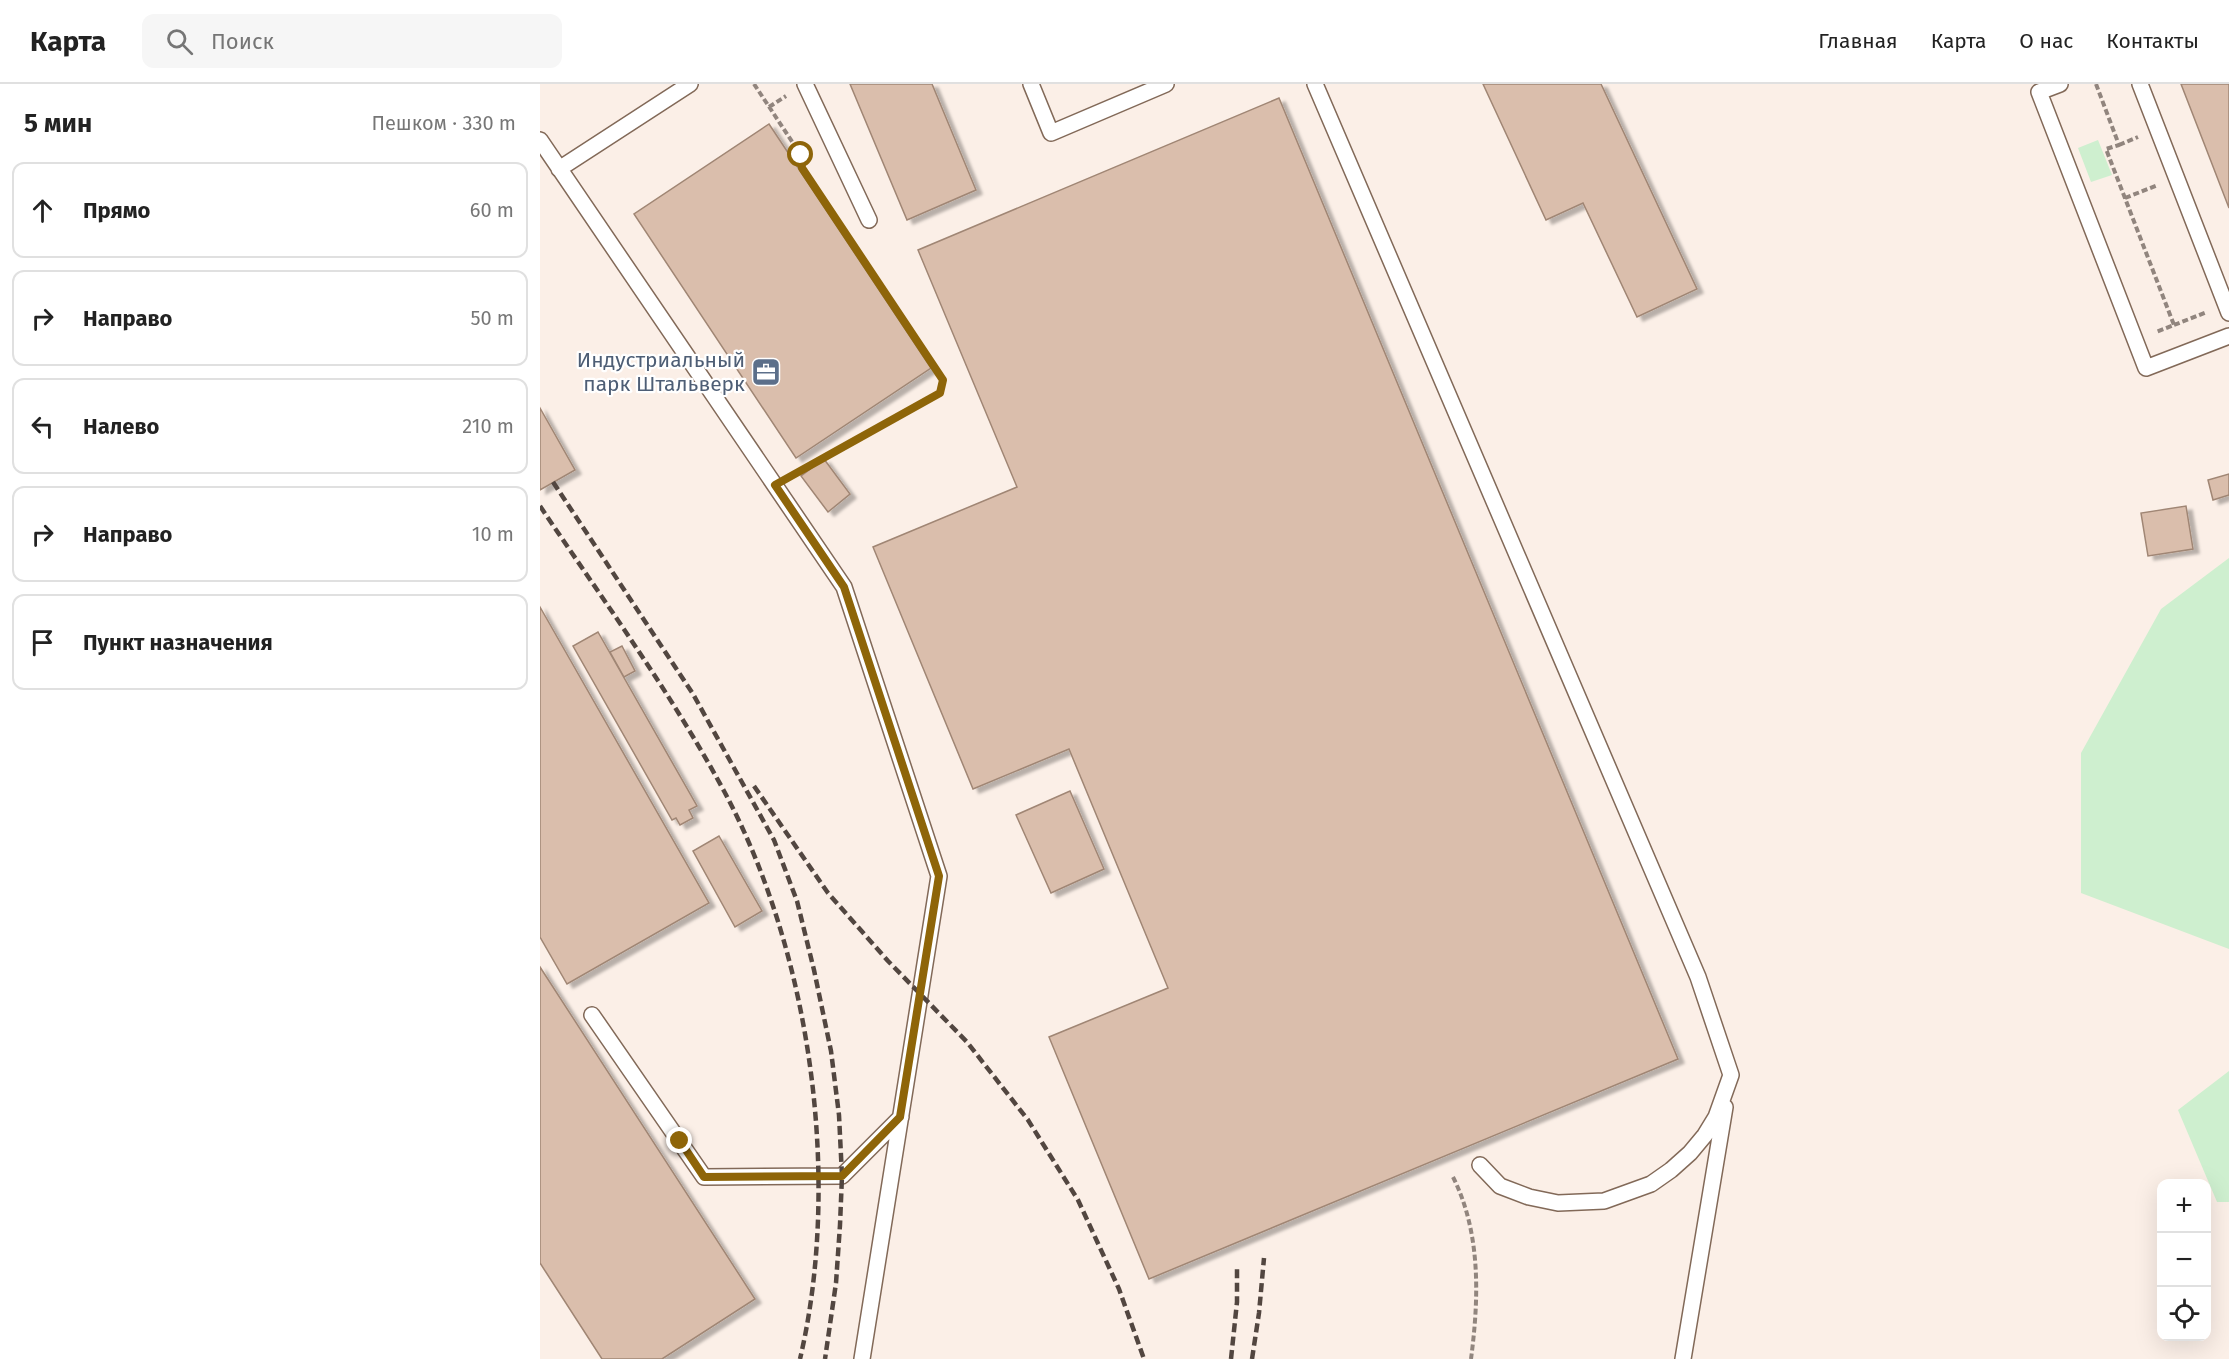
<!DOCTYPE html>
<html lang="ru">
<meta charset="utf-8">
<style>
:root{--surface:#fff;--page:#f6f6f6;--text:#222;--muted:#767676;--line:#e0e0e0}
body{margin:0;font-family:"Fira Sans",sans-serif;background:var(--page);color:var(--text)}
.controls{position:absolute;right:18px;bottom:18px;display:grid;overflow:hidden;border-radius:12px;box-shadow:0 6px 24px #0002}
.controls button{width:54px;height:54px;display:grid;place-items:center;padding:0;border:0;border-bottom:2px solid var(--line);background:var(--surface);color:var(--text);font:30px sans-serif}
.stop{position:absolute;width:18px;height:18px;margin:-14px;border:4px solid #8e6509;border-radius:50%;background:#fff}
.stop.end{background:#8e6509;border-color:#fff;box-shadow:0 2px 6px #0008}
.list{margin:0;padding:0;list-style:none}
h2{display:flex;justify-content:space-between;align-items:center;height:78px;margin:0;padding:0 24px;font-size:26px}
h2 small{font-size:20px;font-weight:400;color:var(--muted)}
.list li{display:grid;grid-template-columns:39px 1fr auto;gap:18px;align-items:center;box-sizing:border-box;height:96px;margin:0 12px 12px;padding:0 12px;border:2px solid var(--line);border-radius:12px}
.list b{display:block;font-size:22px;white-space:nowrap}
.list em{font-size:20px;font-style:normal;color:var(--muted)}
.icon{flex:none;width:33px;height:33px;fill:none;stroke:currentColor;stroke-width:2;stroke-linecap:round;stroke-linejoin:round}
.map{position:relative;flex:none;width:1689px;height:1275px;overflow:hidden}
header{display:flex;align-items:center;gap:36px;box-sizing:border-box;height:84px;padding:0 30px;background:var(--surface);border-bottom:2px solid var(--line)}
header strong{font-size:28px}
nav{display:flex;gap:33px;margin-inline-start:auto;font-size:21px}
.search{width:420px;height:54px;background:var(--page);display:flex;align-items:center;gap:15px;box-sizing:border-box;padding:0 21px;border-radius:12px;color:var(--muted);font-size:22px}
main{display:flex}
aside{flex:1;background:var(--surface)}
.map>svg:first-child{display:block}
</style>
<header>
<strong>Карта</strong>
<div class="search"><svg class="icon" aria-label="search" viewBox="0 0 24 24"><circle cx="10" cy="10" r="6"/><path d="M15 15l6 6"/></svg>Поиск</div>
<nav><a>Главная</a><a>Карта</a><a>О нас</a><a>Контакты</a></nav>
</header>
<main>
<aside>
<h2>5 мин<small>Пешком · 330 m</small></h2>
<ul class="list">
<li><svg class="icon" aria-label="ahead" viewBox="0 0 24 24"><path d="M12 20V5M6 11l6-6 6 6"/></svg><div><b>Прямо</b></div><em>60 m</em></li>
<li><svg class="icon" aria-label="right" viewBox="0 0 24 24"><path d="M7 20v-9h11M14 6l5 5-5 5"/></svg><div><b>Направо</b></div><em>50 m</em></li>
<li><svg class="icon" aria-label="left" viewBox="0 0 24 24"><path d="M17 20v-9H6M10 6l-5 5 5 5"/></svg><div><b>Налево</b></div><em>210 m</em></li>
<li><svg class="icon" aria-label="right" viewBox="0 0 24 24"><path d="M7 20v-9h11M14 6l5 5-5 5"/></svg><div><b>Направо</b></div><em>10 m</em></li>
<li><svg class="icon" aria-label="arrive" viewBox="0 0 24 24"><path d="M6 21V4h12l-3 4 3 4H6"/></svg><div><b>Пункт назначения</b></div></li>
</ul>
</aside>
<div class="map">
<svg width="1689" height="1275" viewBox="0 0 1689 1275">
<defs>
<filter id="shadow"><feDropShadow dx="6" dy="4" stdDeviation="1.5" flood-color="#0004"/></filter>
</defs>
<rect width="100%" height="100%" fill="#fbefe7"/>
<path fill="#ceefcf" d="M1558,56L1572,91L1551,98L1538,64Z
M1689,474V865L1541,809V669L1621,525Z
M1689,987V1118H1677L1638,1026Z"/>
<path fill="#dabeac" stroke="#a08674" stroke-width="1.5" filter="url(#shadow)" d="M310,0H392L436,106L367,136Z
M943,0H1061L1157,205L1097,233L1043,119L1006,136Z
M1641,0H1689V124L1667,67Z
M739,14L1138,975L609,1195L509,953L628,904L529,665L433,705L333,463L477,403L378,166Z
M229,40L391,284L256,374L94,130Z
M0,324L35,386L0,406Z
M284,375L310,410L288,428L261,392Z
M1689,390V411L1673,416L1668,396Z
M1646,422L1653,465L1608,472L1601,429Z
M0,523L169,819L27,900L0,853Z
M58,548L157,722L149,726L153,734L140,741L136,734L132,736L33,562Z
M82,562L95,587L84,593L70,568Z
M530,707L564,785L511,809L476,731Z
M179,752L222,827L195,843L153,767Z
M0,883L215,1215L122,1275H62L0,1179Z"/>
<g fill="none" stroke-linecap="round" stroke-linejoin="round">
<g stroke="#826958" stroke-width="18">
<path id="service" d="M265,0L329,136
M491,0L511,49L626,0
M775,0L1158,893L1191,991L1176,1033L1165,1051L1150,1069L1131,1086L1111,1100L1064,1117L1018,1119L989,1113L960,1102L940,1081
M1520,0L1499,8L1606,284L1689,252
M1600,0L1689,229
M0,56L304,503L399,792L322,1275
M19,85L150,0
M52,931L164,1093L302,1092L361,1033
M1143,1275L1185,1023"/>
</g>
<path stroke="#91857e" stroke-width="4" stroke-dasharray="6 3" stroke-linecap="butt" d="M214,0L261,71L262,84L403,296L400,309L254,391
M1556,0L1579,61L1566,65L1634,241L1616,248
M229,23L246,12
M1579,61L1598,53
M1585,114L1618,101
M1634,241L1667,228
M913,1093C941,1149 939,1214 931,1275"/>
<use href="#service" stroke="#fff" stroke-width="15"/>
<path stroke="#524640" stroke-width="4.5" stroke-dasharray="9 4.5" stroke-linecap="butt" d="M13,398L153,610L234,756L257,817L274,886L291,967L299,1031L302,1092L300,1141L296,1199L285,1275
M0,422C63,516 130,607 184,707C271,869 302,1096 260,1275
M214,702L288,809L348,877L427,958L488,1036L538,1116L579,1205L604,1275
M691,1275L697,1218V1185
M712,1275L719,1229L724,1174"/>
</g>
<g fill="none" stroke-linecap="round" stroke-linejoin="round">
<path stroke="#8e6509" stroke-width="8" d="M140,1057L164,1093L302,1092L360,1033L399,792L304,503L235,401L400,309L403,296L262,84L261,71"/>
</g>
<defs>
<g id="office-square" transform="scale(1.5)"><rect x="-9" y="-9" width="18" height="18" rx="4" fill="#5c6f8a" stroke="#fff"/><path d="M-6-3h4V-5.5h4V-3h4V5H-6ZM-1-4.5V-3h2v-1.5ZM-6 0V1H6V0Z" fill="#fff"/></g>
</defs>
<g fill-rule="evenodd">
<use href="#office-square" x="226" y="288"/>
</g>
<g text-anchor="middle" stroke-width="4.5" stroke-linejoin="round" paint-order="stroke">
<g font-size="21" fill="#4e5e75" stroke="#fff" text-anchor="end">
<text x="205" y="283">Индустриальный<tspan x="205" dy="24">парк Штальверк</tspan></text>
</g>
</g>
</svg>
<div class="controls">
<button>+</button>
<button>−</button>
<button><svg class="icon" aria-label="locate" viewBox="0 0 24 24"><circle cx="12" cy="12" r="6"/><path d="M12 2v4M12 18v4M2 12h4M18 12h4"/></svg></button>
</div>
<div class="stop" style="left:261px;top:71px"></div>
<div class="stop end" style="left:140px;top:1057px"></div>
</div>
</main>
